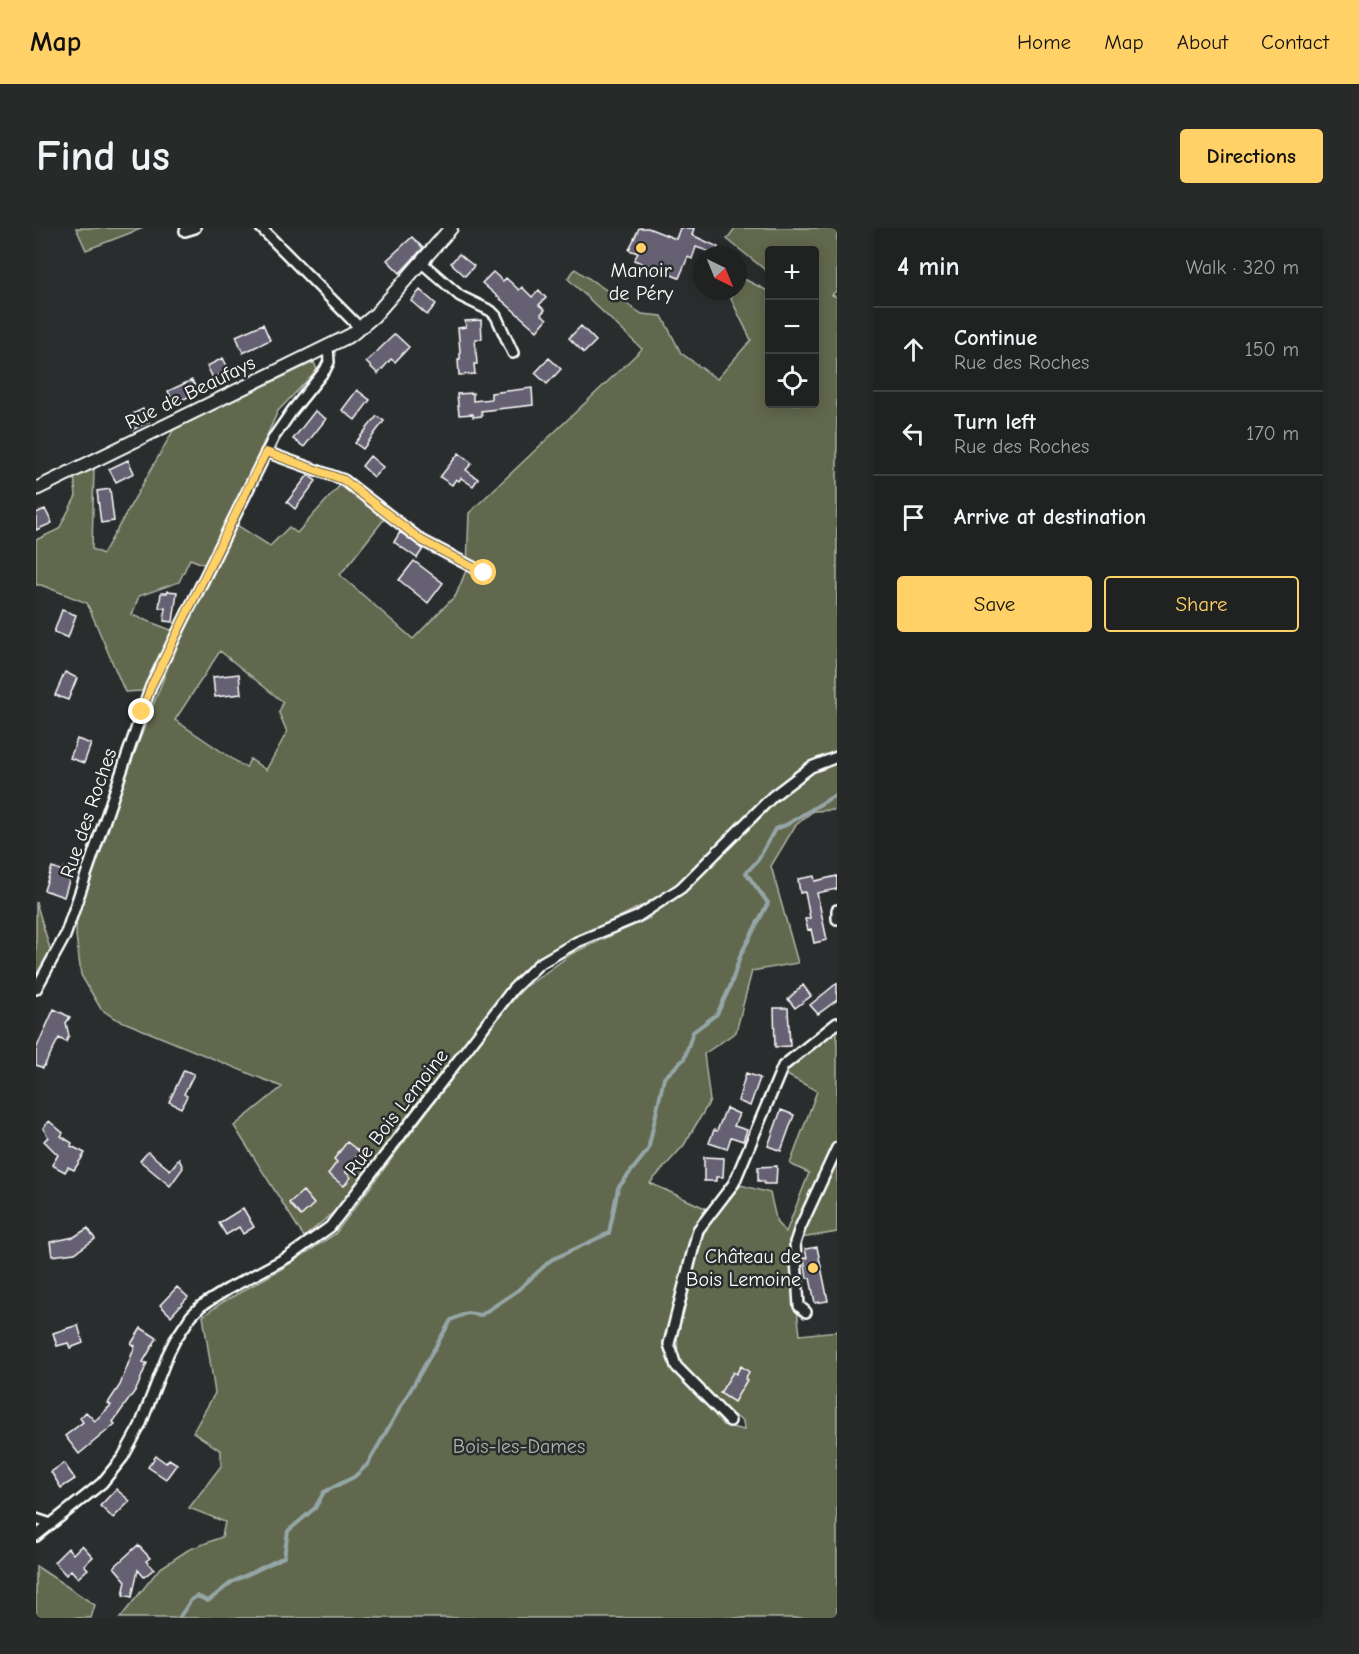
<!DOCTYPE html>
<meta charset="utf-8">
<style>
:root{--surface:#202222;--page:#282a2a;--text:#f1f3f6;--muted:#a2a4a5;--line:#3d3f40;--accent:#ffd166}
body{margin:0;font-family:"Comic Neue",sans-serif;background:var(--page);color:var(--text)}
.controls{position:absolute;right:18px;top:18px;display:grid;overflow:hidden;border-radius:6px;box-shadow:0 3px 15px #0003}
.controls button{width:54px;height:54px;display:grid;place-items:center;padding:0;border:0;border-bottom:2px solid var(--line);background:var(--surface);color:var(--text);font:30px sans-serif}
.compass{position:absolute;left:657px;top:18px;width:54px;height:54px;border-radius:50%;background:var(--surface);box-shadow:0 3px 15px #0003;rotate:137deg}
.stop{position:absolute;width:18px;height:18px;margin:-14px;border:4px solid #ffd166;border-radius:50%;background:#fff}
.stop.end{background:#ffd166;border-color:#fff;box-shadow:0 2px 6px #0008}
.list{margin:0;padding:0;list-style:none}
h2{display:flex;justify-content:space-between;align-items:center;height:78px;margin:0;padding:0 24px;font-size:26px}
h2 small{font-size:20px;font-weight:400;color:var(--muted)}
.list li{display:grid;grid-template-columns:39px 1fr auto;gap:18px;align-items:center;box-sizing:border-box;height:84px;padding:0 24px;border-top:2px solid var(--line)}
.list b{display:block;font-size:22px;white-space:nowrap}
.list p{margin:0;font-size:20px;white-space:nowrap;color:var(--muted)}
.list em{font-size:20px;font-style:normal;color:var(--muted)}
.actions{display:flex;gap:12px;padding:18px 24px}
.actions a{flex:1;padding:14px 0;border:2px solid var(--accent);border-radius:6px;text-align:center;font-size:21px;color:var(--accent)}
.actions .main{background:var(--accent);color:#111}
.icon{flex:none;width:33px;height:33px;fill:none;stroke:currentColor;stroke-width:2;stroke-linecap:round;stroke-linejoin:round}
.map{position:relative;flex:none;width:801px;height:1390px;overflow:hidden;border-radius:6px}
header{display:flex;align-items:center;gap:36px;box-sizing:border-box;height:84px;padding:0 30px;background:var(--accent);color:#111}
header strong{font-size:28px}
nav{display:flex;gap:33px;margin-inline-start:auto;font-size:21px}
.intro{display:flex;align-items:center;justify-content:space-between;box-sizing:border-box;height:144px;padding:0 36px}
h1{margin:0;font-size:42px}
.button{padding:15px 27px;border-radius:6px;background:var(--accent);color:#111;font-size:21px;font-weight:700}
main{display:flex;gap:36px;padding:0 36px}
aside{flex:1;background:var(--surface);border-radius:6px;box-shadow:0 3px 15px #0003}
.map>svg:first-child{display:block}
</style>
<header>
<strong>Map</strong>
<nav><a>Home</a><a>Map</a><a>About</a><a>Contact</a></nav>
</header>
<div class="intro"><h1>Find us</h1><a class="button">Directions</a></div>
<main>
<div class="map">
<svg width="801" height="1390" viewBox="0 0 801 1390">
<rect width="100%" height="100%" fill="#2a2d2e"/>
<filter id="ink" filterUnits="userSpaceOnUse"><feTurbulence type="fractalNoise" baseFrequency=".0167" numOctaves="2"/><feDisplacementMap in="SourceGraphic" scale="12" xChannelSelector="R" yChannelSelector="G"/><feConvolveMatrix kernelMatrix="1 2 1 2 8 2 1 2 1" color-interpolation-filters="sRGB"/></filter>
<g filter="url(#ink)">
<path fill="#62684e" stroke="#b0b4a6" stroke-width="1.5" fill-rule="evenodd" d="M40,0H107L50,22Z
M699,0H801V62L796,67L801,69V582L777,583L759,598L735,638L762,735L716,743L700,804L668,826L674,873L648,917L614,955L671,981L628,1121L687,1197L708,1202L707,1193L683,1179L642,1134L641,1105L669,1000L705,957L734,965L741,995L750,1004L773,945L754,936L781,863L749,846L765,829L801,800V1004L753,1012L764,1107L801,1103V1390H84L123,1341L152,1322L186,1309L189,1294L153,1280L185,1238V1223L157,1204L179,1165L167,1088L187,1074L247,1040L299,1006L464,787L488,760L537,725L614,690L605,678L502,730L477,752L305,978L268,1009L198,898L246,859L78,790L65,781L45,747L40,707L41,682L88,552L137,426L167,368L201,297L234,318L253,299L261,305L306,255L349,290L304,347L377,411L420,367L431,340L433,285L606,121L532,51L539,41L606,86L626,88L645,125L681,151L715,112L695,71L697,63H702V48L732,63L733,62L734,176H778V22H734L733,45L691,11ZM184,423L247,474L243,485L251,504L230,542L214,531L210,540L139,492Z
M278,134L281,142L242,183L172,338L154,331L143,354L103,368L96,387L140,404L106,463L89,464L51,375L5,357H0V312L23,301L40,268L38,248L58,240L56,321L67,326L138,201Z
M0,674L15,724L0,753Z
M0,1338L59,1377L55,1390H0Z"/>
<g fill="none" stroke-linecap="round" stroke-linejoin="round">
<path stroke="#94a6a7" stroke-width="4" d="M143,1390L155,1372L161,1368L172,1373L196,1354L248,1329L252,1303L279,1280L288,1264L318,1249L331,1237L415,1092L431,1085L445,1087L481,1063L515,1032L573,1005L582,960L612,922L628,850L648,831L657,804L681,786L694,759L705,726L732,675L710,645L722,632L739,601L750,597L801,566"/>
</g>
<path fill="#666173" stroke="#fff" stroke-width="1.5" d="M603,0H612L640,11L644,0H658L656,7L682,19L680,26L660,19L656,31L652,29L643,50L598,32L602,25L593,22Z
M376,9L387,20L364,45L351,32Z
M423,26L438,38L429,48L415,35Z
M457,44L467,53L470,50L483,62L486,59L496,69L503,62L510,70L503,77L509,82L505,86L511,91L501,103L446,55Z
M384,62L400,76L391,87L375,73Z
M445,92L446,111H439L441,136H438L439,146L423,147L422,131H424V123L422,100L430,99L429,93Z
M227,96L234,112L207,125L200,108Z
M545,98L560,113L548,125L533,110Z
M359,106L373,119L359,134L355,131L342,146L330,134Z
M187,130L193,142L177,150L171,138Z
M513,130L525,141L511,156L499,145Z
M156,152L162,164L138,176L132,163Z
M496,160L497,177L445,183L446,188L437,189V186L423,187L421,166L437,165V173L455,171V165Z
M321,162L334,172L319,192L306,182Z
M107,181L113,194L96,202L90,189Z
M279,183L290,191L268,219L257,211Z
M341,188L348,193L327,221L319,215Z
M423,225L436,235L430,242L442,251L437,258L425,250L423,253L420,251L416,257L404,249Z
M334,228L347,239L338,249L326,238Z
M92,232L98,245L80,254L73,241Z
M272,247L280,253L259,281L251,274Z
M74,261L78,293L65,295L61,263Z
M9,281L16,295L0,302V285Z
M364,304L387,321L381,330L358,314Z
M378,333L407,355L392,375L363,352Z
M131,363L141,364L137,394L128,393L129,380H123L125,365H131Z
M26,382L40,387L32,410L18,404Z
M29,444L41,450L32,472L19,467Z
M203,446L205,466L179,469L177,449Z
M41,511L55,516L48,535L34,530Z
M16,639L27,643L28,640L36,643L28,669L8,662Z
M778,648L779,653L801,648V661L781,665L791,712L778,715L775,701L772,702L769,691L774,690L769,664L764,665L762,651Z
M801,755V772L782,786L774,777Z
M767,757L775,768L759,780L752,771Z
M738,780H752L754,818L739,819Z
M18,781L34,789L30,795L33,808L30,814L23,810L7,840L0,837V821Z
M148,842L158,846L148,866L151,868L145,880L133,874Z
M710,845L724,850L714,878L702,873Z
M690,880L703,886L698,898L711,902L707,913L695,909L691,921L673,915L678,902L681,903Z
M745,882L758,887L745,923L732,918Z
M13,893L27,905L25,908L36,915L35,918L49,925L38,942L32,939L29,944L16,937L22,927L8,913L12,909L7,900Z
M311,914L324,924L309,944L315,949L308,958L292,946L301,934L298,931Z
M112,924L134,942L143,931L147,940L134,958L104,933Z
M668,929L688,930L687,949H680V953H668Z
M741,938L740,956H728V953H722V939Z
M267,963L278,976L265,988L253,975Z
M207,980L218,999L207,1006L203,999L190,1007L183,995Z
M52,1000L59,1011L39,1025L16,1028L14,1014L38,1009Z
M781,1019L792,1073L779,1075L774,1050H771L768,1030H771L769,1021Z
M141,1059L152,1069L135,1088L124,1077Z
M42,1097L47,1115L34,1120L32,1115L21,1118L17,1105Z
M105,1100L121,1110L107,1134L111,1135L101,1160L77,1194L79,1196L43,1226L29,1208L47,1194L44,1190L50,1184L59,1193L75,1177L72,1175L84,1157L99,1118L95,1116Z
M705,1138L713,1144L709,1151L711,1152L698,1174L684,1165L697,1144L700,1146Z
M120,1228L130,1235L133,1231L141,1236L130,1251L112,1239Z
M28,1235L39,1251L25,1260L15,1244Z
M80,1261L94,1273L77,1290L64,1278Z
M46,1317L57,1329L48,1337L52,1341L42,1350L35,1342L30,1347L18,1334L32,1320L37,1326Z
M102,1317L114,1330L110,1333L118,1341L108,1349L102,1342L96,1369L87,1367L90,1353L78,1339Z"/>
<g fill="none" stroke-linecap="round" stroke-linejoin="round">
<g stroke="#fff" stroke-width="14">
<path id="street" d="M225,0L324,100
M149,3L159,0
M386,35L424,68L455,83L460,88L477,125
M230,224L308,252L385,312L448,345
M801,682V691
M0,761L29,708L115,458L238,209L256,183L289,142L293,134L292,119
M770,1084L763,1078L759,1015L764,1000L801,920
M694,1193L640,1138L633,1116L662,1002L698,955L747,838L801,795
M0,1291L15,1296
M0,1308L66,1255L87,1229L104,1198L132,1126L139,1112L155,1088L165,1078L192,1061L252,1029L294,999L477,761L503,736L541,714L601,689L645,660L737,568L775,539L801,529"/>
</g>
<g stroke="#fff" stroke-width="16">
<path id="secondary" d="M0,261L315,107L338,88L415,0"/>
</g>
<use href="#street" stroke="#2a2d2e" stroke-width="9"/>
<use href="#secondary" stroke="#2a2d2e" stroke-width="12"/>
</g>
</g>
<g fill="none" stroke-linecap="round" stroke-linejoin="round" filter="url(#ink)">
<path stroke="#ffd166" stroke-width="8" d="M106,484L115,458L230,224L308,252L385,312L448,345"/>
</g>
<g fill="#ffd166" stroke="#2a2d2e" stroke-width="2">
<circle cx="605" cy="20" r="6"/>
<circle cx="777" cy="1040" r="6"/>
</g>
<g text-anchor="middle" stroke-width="5" stroke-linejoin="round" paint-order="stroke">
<g font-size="20" fill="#fff" stroke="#2a2d2e">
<text x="605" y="49">Manoir<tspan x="605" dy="23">de Péry</tspan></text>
<text x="765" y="1035" text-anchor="end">Château de<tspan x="765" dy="23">Bois Lemoine</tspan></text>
</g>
<g font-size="20" fill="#fff" stroke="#2a2d2e">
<text transform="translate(154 164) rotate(-26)" y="7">Rue de Beaufays</text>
<text transform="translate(52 585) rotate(-71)" y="7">Rue des Roches</text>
<text transform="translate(360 884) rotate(-52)" y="7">Rue Bois Lemoine</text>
</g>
<g font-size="20" fill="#b0b4a6" stroke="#2a2d2e">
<text x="483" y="1225">Bois-les-Dames</text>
</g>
</g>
</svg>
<div class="controls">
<button>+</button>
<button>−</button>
<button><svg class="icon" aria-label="locate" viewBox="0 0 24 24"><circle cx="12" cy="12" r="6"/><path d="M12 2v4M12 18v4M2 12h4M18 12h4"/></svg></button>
</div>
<svg class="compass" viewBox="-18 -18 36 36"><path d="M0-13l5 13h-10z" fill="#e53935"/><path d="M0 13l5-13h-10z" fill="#a2a4a5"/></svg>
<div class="stop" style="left:448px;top:345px"></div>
<div class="stop end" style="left:106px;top:484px"></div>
</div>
<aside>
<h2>4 min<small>Walk · 320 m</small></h2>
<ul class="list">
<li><svg class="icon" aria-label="ahead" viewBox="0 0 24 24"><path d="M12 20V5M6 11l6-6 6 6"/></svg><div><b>Continue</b><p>Rue des Roches</p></div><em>150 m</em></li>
<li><svg class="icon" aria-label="left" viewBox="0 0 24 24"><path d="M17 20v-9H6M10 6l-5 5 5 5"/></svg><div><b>Turn left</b><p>Rue des Roches</p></div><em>170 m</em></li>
<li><svg class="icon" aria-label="arrive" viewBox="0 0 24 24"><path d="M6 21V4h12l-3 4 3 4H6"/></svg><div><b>Arrive at destination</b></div></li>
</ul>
<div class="actions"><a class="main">Save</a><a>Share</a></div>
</aside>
</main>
